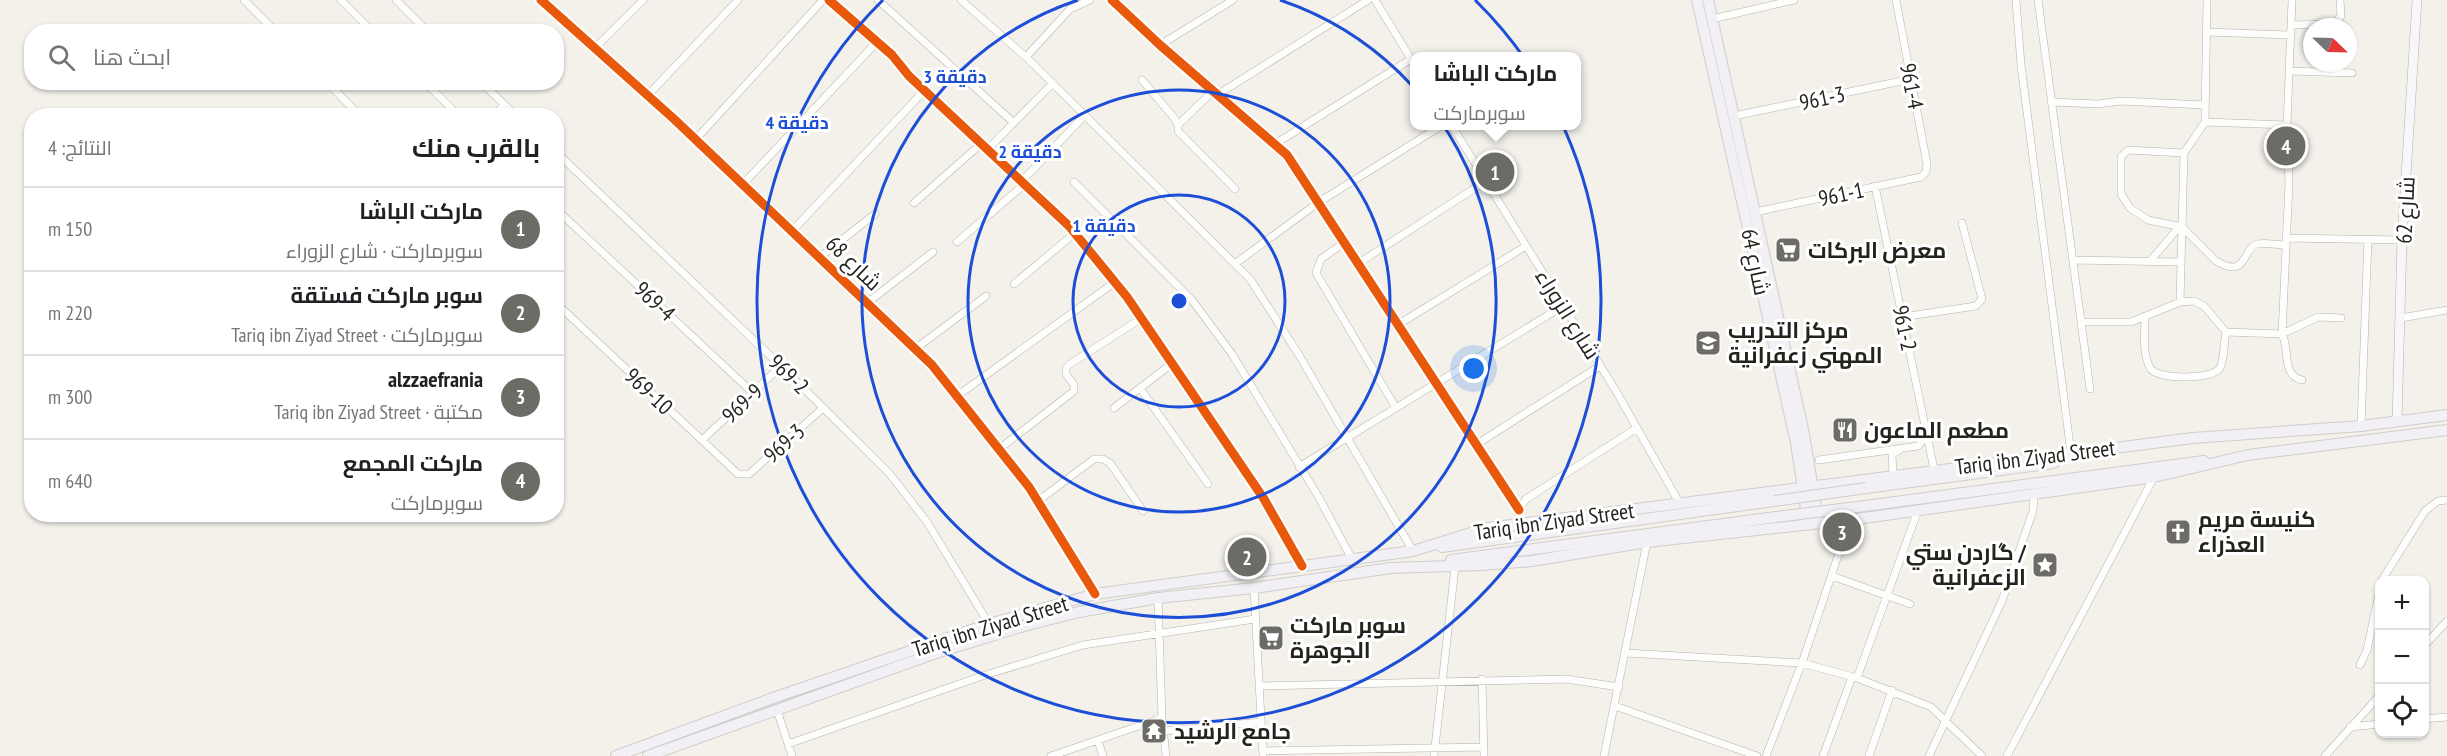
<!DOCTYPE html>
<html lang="ar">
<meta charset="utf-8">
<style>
:root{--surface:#fff;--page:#f6f6f6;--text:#202124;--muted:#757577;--line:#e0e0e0;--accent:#6c6b65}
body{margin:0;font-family:"PT Sans Narrow",Cairo,sans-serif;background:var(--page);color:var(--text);direction:rtl}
.controls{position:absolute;right:18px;bottom:18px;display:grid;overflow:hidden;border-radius:12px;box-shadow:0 2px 4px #0004}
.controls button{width:54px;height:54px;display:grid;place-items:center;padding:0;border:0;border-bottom:2px solid var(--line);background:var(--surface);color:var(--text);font:30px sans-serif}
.compass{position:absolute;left:2303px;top:18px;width:54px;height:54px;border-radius:50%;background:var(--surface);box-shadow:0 2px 4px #0004;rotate:113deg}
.you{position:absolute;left:1474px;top:369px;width:21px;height:21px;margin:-15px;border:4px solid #fff;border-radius:50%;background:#1a73e8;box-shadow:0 0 0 9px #1a73e833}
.badge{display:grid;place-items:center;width:39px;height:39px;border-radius:50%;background:var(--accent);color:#fff;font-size:20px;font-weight:700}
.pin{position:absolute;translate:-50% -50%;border:3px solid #fff;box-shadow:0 2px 6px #0006}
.popup{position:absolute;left:1410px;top:52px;width:171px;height:78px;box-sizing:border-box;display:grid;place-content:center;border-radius:12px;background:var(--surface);filter:drop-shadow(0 2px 4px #0005);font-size:20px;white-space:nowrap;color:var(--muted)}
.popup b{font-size:22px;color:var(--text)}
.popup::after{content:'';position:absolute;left:50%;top:100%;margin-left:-12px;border:12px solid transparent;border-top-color:var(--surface)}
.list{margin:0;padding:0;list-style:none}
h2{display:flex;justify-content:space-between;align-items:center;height:78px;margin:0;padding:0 24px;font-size:26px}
h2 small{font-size:20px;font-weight:400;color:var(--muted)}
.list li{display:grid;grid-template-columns:39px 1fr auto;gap:18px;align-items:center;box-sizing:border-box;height:84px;padding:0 24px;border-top:2px solid var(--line)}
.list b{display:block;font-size:22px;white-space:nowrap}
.list p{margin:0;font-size:20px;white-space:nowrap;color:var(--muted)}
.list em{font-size:20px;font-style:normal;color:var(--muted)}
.icon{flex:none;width:33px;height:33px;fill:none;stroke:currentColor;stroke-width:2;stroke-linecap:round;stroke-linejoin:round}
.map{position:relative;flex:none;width:2447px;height:756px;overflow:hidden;direction:ltr}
.search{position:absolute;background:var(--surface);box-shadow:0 2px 4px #0004;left:24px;top:24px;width:540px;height:66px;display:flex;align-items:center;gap:15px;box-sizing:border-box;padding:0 21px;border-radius:24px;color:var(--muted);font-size:22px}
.panel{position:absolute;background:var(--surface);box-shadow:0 2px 4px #0004;left:24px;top:108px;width:540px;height:414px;border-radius:24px;direction:rtl}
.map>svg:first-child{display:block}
</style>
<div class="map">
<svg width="2447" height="756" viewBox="0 0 2447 756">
<rect width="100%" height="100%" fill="#f3f1ea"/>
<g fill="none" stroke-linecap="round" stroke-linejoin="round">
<g stroke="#b4b3ae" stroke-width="8">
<path id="street" d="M244,0L276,32
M341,0L373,32
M396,0L428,32
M541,0L674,119L932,365L1029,487L1095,594
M829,0L892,55L909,76L1069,226L1127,297L1264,499L1302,566
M878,0L1014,123
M961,0L1026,57L1250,279L1299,355L1413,551
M1112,0L1160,45L1287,155L1519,510
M1375,0L1414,64
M2016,0L2021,65L2071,453
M2038,0L2090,389
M2292,0L2287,125L2289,183L2282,334C2290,349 2281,375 2302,380
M1712,19L1794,0
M2291,25L2334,24L2341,16L2340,0
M2207,32L2291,35
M1160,45L1233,0
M594,49L643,0
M1026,57L1070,9L1090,0
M2289,71L2352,73
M1142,80L1175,119L1178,125V131L1235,189
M327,82L360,116
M425,82L459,116
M481,82L516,116
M1217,95L1368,0
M647,96L738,0
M2051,102L2098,104L2120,101L2205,105
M493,116L504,105
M1734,116L1911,79
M2205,122L2287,125
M1178,125L1213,91
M1452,126L1616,391L1680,504
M696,139L823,0
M1275,144L1411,59
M988,149L1053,83
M556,152L781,366L889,473L927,522L989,624
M2184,153L2128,150L2121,157V194L2130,208L2148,220L2182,227L2216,261C2248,280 2242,248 2257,244C2265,242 2277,245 2286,245
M1022,181L1085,115
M1074,182L1192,300L1232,354L1318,496L1352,559
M743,184L877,42
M1875,186L1934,469
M914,203L982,143
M556,209L753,393
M1755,212L1921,177L1926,172L1927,164L1896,0
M792,231L924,91
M2286,238L2402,240
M957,242L1025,184
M1345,242L1321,259L1316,273L1396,408
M820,257L875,214
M2074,260L2180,262
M2151,260L2180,226
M1236,263L1319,202L1441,126
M1359,263L1486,181
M1014,284L1075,233
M2180,302L2184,153L2205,122L2207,0
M556,303L738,474H749L823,408
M867,303L933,252
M2145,316C2145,332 2142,353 2150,368C2157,380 2212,380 2220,368C2224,361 2224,342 2226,332
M1902,317L1976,306L1982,299L1962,223
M2401,318L2447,310
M2082,322H2131L2180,302L2194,301L2204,306L2226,332L2282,334L2318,317L2341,318
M1399,324L1526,246
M915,349L986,296
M1140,388L1208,484
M957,396L1115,282
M1114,408L1174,362
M2361,426L2368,239
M702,440L781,366
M1477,444L1600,366
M999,449L1074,391V385L1066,374V368L1070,364L1142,318
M1819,460L1918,446L1927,435
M1299,467L1563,306
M1893,476L1892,454L1898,451
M1038,501L1094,459H1103L1110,463L1143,511
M1517,525L1519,510L1526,499L1637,428
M1832,576L1910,604
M2382,580L2425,511L2438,501L2447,500
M1254,588L1263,756
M1158,598L1162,718L1166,756
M2424,646L2447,621
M1626,653L1802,663L1857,678L1931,707L1982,756
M2360,665L2367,650L2380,589
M1857,678L1918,510
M1482,679L1484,756
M1259,686L1566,679L1619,687
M1615,706L1757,756
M777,710L792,756
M2424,719L2447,717
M2350,727L2380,724
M1164,731L1261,722
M1098,741L1103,756
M788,744L982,676L1083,645L1255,619
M1263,751L1484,747
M1051,756L1162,718
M1434,756L1455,567
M1604,756L1647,542
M1766,756L1802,663L1850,520
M1823,756L1852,677
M1869,756L1892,690
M1929,756L2002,601L2033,511L2034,494
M2007,756L2154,477
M2325,756L2380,695"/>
</g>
<g stroke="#b4b3ae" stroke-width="10">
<path id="secondary" d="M2397,421L2402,240L2417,0"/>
</g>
<g stroke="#cfcecb" stroke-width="12">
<path id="primary" d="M1697,0L1796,443L1808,522
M1708,0L1804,434L1818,520
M1866,488L2054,463
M1865,506L2204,461
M1442,547L1774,501
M1451,560L1776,517
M616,756L773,698L989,624L1095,594L1413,551L1487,528L2193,438L2361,426L2447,415
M648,756L933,654L1024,626L1079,612L1158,598L1254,588L1391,568L1481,565L1532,561L1647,542L1850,520L2154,477L2248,455L2447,430"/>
</g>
<use href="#street" stroke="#fdfdfc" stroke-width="7"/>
<use href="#secondary" stroke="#f7f6f8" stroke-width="9"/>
<use href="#primary" stroke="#f2eff5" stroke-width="10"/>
<g stroke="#cfcecb" stroke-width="12" stroke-linecap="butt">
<path id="primary-bridge" d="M1774,501L1866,488
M1776,517L1865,506"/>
</g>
<use href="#primary-bridge" stroke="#f2eff5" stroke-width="10"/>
<g stroke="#fff" stroke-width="13">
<path id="cycleway" d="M541,0L674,119L932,365L1029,487L1095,594
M829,0L892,55L909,76L1069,226L1127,297L1264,499L1302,566
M1112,0L1160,45L1287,155L1519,510"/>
</g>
<use href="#cycleway" stroke="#e8590c" stroke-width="9"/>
</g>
<g fill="none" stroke="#1d4ed8" stroke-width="3">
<circle cx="1179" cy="301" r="106"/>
<circle cx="1179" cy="301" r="211"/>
<path d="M1280 0A317 317 0 1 1 1078 0"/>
<path d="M1475 0A422 422 0 1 1 883 0"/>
</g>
<defs>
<g id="supermarket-square" transform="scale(1.35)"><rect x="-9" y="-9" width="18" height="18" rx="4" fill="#6c6b65" stroke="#fff"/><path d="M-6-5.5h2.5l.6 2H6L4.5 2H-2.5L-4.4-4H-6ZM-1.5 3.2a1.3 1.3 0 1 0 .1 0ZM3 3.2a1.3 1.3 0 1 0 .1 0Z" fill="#fff"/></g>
<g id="university-square" transform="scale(1.35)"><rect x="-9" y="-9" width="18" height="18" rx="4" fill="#6c6b65" stroke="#fff"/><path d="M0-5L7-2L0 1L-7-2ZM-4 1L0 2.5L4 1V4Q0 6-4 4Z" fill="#fff"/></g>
<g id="restaurant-square" transform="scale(1.35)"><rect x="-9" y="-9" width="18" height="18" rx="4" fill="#6c6b65" stroke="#fff"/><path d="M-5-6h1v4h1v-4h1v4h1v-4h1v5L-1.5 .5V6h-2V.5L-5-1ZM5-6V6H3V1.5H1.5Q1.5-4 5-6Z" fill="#fff"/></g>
<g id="church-square" transform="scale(1.35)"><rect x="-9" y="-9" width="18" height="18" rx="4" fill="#6c6b65" stroke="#fff"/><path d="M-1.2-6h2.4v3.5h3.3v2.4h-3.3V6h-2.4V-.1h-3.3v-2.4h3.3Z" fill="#fff"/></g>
<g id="sight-square" transform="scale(1.35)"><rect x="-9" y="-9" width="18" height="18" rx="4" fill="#6c6b65" stroke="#fff"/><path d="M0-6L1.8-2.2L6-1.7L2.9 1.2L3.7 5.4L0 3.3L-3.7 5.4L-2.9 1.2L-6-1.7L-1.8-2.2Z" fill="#fff"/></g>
<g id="temple-square" transform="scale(1.35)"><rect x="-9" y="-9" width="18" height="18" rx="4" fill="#6c6b65" stroke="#fff"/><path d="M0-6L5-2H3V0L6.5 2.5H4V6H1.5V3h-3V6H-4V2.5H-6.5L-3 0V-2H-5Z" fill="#fff"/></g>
</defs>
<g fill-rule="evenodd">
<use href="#supermarket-square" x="1788" y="250"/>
<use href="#university-square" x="1708" y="343"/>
<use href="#restaurant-square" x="1845" y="430"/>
<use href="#church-square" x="2178" y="532"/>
<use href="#sight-square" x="2045" y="565"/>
<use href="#supermarket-square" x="1271" y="638"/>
<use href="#temple-square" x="1154" y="731"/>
</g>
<g text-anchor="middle" stroke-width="6" stroke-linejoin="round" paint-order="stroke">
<g font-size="22" fill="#24231e" stroke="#fff">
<text transform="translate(1912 86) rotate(79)" y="8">961-4</text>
<text transform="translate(1822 98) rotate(-12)" y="8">961-3</text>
<text transform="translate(1841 194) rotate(-12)" y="8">961-1</text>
<text transform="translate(2405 210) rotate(-87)" y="8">شارع 62</text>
<text transform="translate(1756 262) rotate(78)" y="8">شارع 64</text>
<text transform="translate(854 263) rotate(44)" y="8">شارع 68</text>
<text transform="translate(655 301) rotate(43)" y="8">969-4</text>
<text transform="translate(1568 314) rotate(58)" y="8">شارع الزوراء</text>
<text transform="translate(1905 328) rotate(78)" y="8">961-2</text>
<text transform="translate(789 374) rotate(44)" y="8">969-2</text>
<text transform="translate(649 391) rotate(43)" y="8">969-10</text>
<text transform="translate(742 403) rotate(-43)" y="8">969-9</text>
<text transform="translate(784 443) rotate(-42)" y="8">969-3</text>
<text transform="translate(2035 457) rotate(-7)" y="8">Tariq ibn Ziyad Street</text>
<text transform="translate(1554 521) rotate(-8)" y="8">Tariq ibn Ziyad Street</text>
<text transform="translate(990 626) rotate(-17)" y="8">Tariq ibn Ziyad Street</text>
</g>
<g font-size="22" font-weight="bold" fill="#24231e" stroke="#fff" text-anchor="start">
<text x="1808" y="258">معرض البركات</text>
<text x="1728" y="338">مركز التدريب<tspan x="1728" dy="25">المهني زعفرانية</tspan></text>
<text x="1864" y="438">مطعم الماعون</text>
<text x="2198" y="527">كنيسة مريم<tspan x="2198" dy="25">العذراء</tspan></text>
<text x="2026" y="560" text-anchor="end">گاردن ستي /<tspan x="2026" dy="25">الزعفرانية</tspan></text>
<text x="1290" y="633">سوبر ماركت<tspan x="1290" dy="25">الجوهرة</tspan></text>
<text x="1174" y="739">جامع الرشيد</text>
</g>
</g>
<circle cx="1179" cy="301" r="9" fill="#1d4ed8" stroke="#fff" stroke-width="3"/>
<g font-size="18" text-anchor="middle" font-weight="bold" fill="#1d4ed8" stroke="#fff" stroke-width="6" stroke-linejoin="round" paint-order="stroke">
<text x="955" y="83">3 دقيقة</text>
<text x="797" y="129">4 دقيقة</text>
<text x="1030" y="158">2 دقيقة</text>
<text x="1104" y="232">1 دقيقة</text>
</g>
</svg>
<div class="controls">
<button>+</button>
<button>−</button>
<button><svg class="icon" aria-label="locate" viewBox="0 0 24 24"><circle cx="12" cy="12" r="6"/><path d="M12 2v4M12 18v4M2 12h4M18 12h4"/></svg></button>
</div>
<svg class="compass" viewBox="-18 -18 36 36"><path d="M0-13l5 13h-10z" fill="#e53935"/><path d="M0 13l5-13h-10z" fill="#757577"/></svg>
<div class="you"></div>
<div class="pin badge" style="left:1495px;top:172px">1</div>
<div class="popup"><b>ماركت الباشا</b>سوبرماركت</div>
<div class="pin badge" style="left:1247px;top:557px">2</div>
<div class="pin badge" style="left:1842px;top:532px">3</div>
<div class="pin badge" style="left:2286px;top:146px">4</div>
<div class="search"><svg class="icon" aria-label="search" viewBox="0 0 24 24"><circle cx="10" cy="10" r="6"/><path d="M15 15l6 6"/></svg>ابحث هنا</div>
<section class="panel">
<h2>بالقرب منك<small>النتائج: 4</small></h2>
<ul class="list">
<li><span class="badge">1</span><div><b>ماركت الباشا</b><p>سوبرماركت · شارع الزوراء</p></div><em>150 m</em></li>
<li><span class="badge">2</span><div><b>سوبر ماركت فستقة</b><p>سوبرماركت · Tariq ibn Ziyad Street</p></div><em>220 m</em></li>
<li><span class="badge">3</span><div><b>alzzaefrania</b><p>مكتبة · Tariq ibn Ziyad Street</p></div><em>300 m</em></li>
<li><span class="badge">4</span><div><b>ماركت المجمع</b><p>سوبرماركت</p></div><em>640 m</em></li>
</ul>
</section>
</div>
